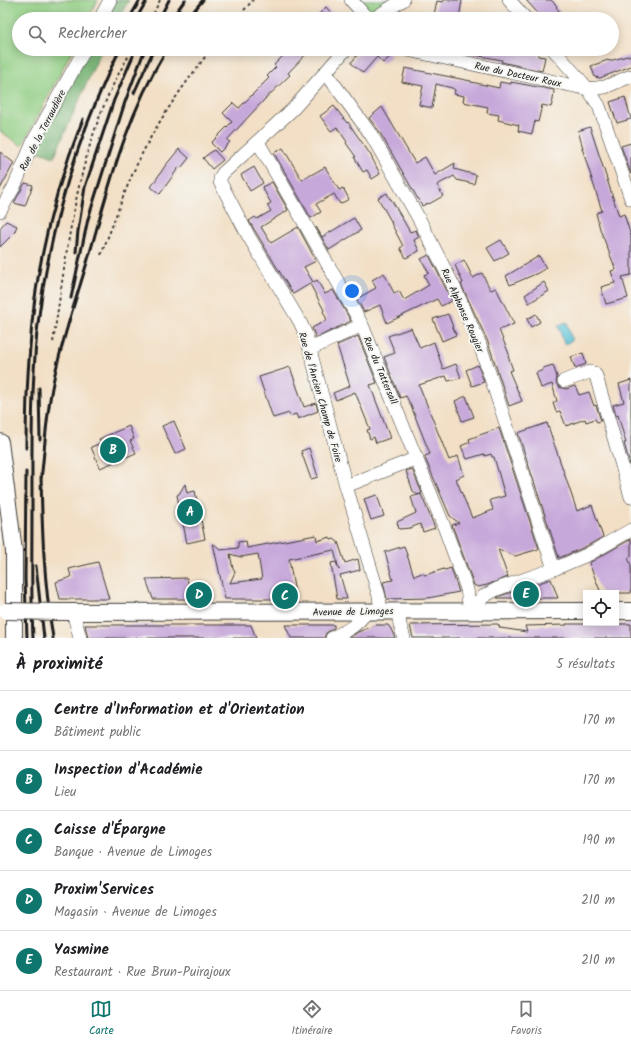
<!DOCTYPE html>
<html lang="fr">
<meta charset="utf-8">
<style>
:root{--surface:#fff;--page:#f6f6f6;--text:#202124;--muted:#757577;--line:#e0e0e0;--accent:#0f766e}
body{margin:0;font-family:Kalam,sans-serif;background:var(--page);color:var(--text)}
.controls{position:absolute;right:12px;bottom:12px;display:grid;overflow:hidden;border-radius:0px;box-shadow:0 2px 10px #0003}
.controls button{width:36px;height:36px;display:grid;place-items:center;padding:0;border:0;border-bottom:1px solid var(--line);background:var(--surface);color:var(--text);font:20px sans-serif}
.you{position:absolute;left:352px;top:291px;width:14px;height:14px;margin:-10px;border:3px solid #fff;border-radius:50%;background:#1a73e8;box-shadow:0 0 0 6px #1a73e833}
.badge{display:grid;place-items:center;width:26px;height:26px;border-radius:50%;background:var(--accent);color:#fff;font-size:13px;font-weight:700}
.pin{position:absolute;translate:-50% -50%;border:2px solid #fff;box-shadow:0 1px 4px #0006}
.list{margin:0;padding:0;list-style:none}
h2{display:flex;justify-content:space-between;align-items:center;height:52px;margin:0;padding:0 16px;font-size:17px}
h2 small{font-size:13px;font-weight:400;color:var(--muted)}
.list li{display:grid;grid-template-columns:26px 1fr auto;gap:12px;align-items:center;box-sizing:border-box;height:60px;padding:0 16px;border-top:1px solid var(--line)}
.list b{display:block;font-size:15px;white-space:nowrap}
.list p{margin:0;font-size:13px;white-space:nowrap;color:var(--muted)}
.list em{font-size:13px;font-style:normal;color:var(--muted)}
.icon{flex:none;width:22px;height:22px;fill:none;stroke:currentColor;stroke-width:2;stroke-linecap:round;stroke-linejoin:round}
.map{position:relative;flex:none;width:631px;height:638px;overflow:hidden}
.search{position:absolute;background:var(--surface);box-shadow:0 2px 10px #0003;left:12px;right:12px;top:12px;height:44px;display:flex;align-items:center;gap:10px;box-sizing:border-box;padding:0 14px;border-radius:22px;color:var(--muted);font-size:15px}
.sheet{height:352px;background:var(--surface)}
nav{display:flex;justify-content:space-around;align-items:center;box-sizing:border-box;height:56px;border-top:1px solid var(--line);background:var(--surface);font-size:11px;color:var(--muted)}
nav a{display:grid;justify-items:center;gap:2px}
nav .on{color:var(--accent)}
.map>svg:first-child{display:block}
</style>
<div class="map">
<svg width="631" height="638" viewBox="0 0 631 638">
<rect width="100%" height="100%" fill="#f6f6f2"/>
<filter id="ink" filterUnits="userSpaceOnUse"><feTurbulence type="fractalNoise" baseFrequency=".025" numOctaves="2"/><feDisplacementMap in="SourceGraphic" scale="8" xChannelSelector="R" yChannelSelector="G"/><feConvolveMatrix kernelMatrix="1 2 1 2 8 2 1 2 1" color-interpolation-filters="sRGB"/></filter>
<filter id="wash" filterUnits="userSpaceOnUse"><feTurbulence type="fractalNoise" baseFrequency=".012" numOctaves="4" result="noise"/><feDisplacementMap in="SourceGraphic" scale="16" xChannelSelector="R" yChannelSelector="G"/><feGaussianBlur stdDeviation="0.9" result="paint"/><feColorMatrix in="noise" values="0 0 0 0 0 0 0 0 0 0 0 0 0 0 0 0 0 1.4 0 .05"/><feComposite in="paint" operator="in"/></filter>
<g filter="url(#wash)">
<rect width="100%" height="100%" fill="#f2dfc5"/>
<path fill="#91ce83" stroke="#567550" d="M0,0H98L88,19H19V49H73L22,146L0,131Z
M358,0H392L372,12L369,11Z"/>
<path fill="#74b171" stroke="#486646" d="M115,0H129L118,19H105Z
M89,49H102L54,157L37,151L63,97Z"/>
<path fill="#5bc3d7" stroke="#3c707a" d="M567,322L572,341L564,344L558,325Z"/>
<g id="blocks">
<path fill="#c7a8da" fill-rule="evenodd" d="M443,0H462L459,19H433L437,1L443,2Z
M526,0H551L557,6L556,7L560,12L552,19H543Z
M326,7L337,19H314Z
M290,49H311L288,73L290,75L263,101L227,140L230,142L220,152L211,143L232,122L223,113L233,103L239,108L269,78L267,76L276,67L274,65Z
M362,49H385L391,56L383,63L377,57L363,73L351,63Z
M469,49H537L536,51H538V56L545,57L542,71L501,62L502,60L469,54Z
M631,55V66L600,78L595,77L591,66L608,60L609,61Z
M405,68L471,81V82L499,88L500,82L511,84V82L554,90L553,100L551,107L542,105L538,122L535,121L532,134L518,131L519,125L498,120L499,115L487,113L488,107L463,102L464,96L454,94L455,90L452,88L436,84L432,108L419,105L423,86L402,82Z
M625,97L631,119L617,123L610,102Z
M334,106L347,123L348,122L352,128L370,154L380,174L372,179L367,170L363,172L354,157H356L346,143L347,142L337,127L331,131L320,116Z
M382,107L415,163L425,157L435,175L455,163L454,169L476,175L474,184L457,180L454,176L437,185L443,196L429,204L428,203L422,206L379,131L369,118Z
M590,127L619,216L624,214L631,236V275L622,277L628,298L606,304L601,287L615,283L611,271L616,270L600,229L596,213L602,211L582,148H583L578,131Z
M631,143V174L621,146Z
M283,148L302,180L325,167L339,190L343,188L349,199L340,204L334,194L316,204L321,212L311,218L274,153Z
M179,149L189,158L181,168L179,167L160,194L151,187L165,166Z
M214,150L223,160L212,169L203,158Z
M0,152L14,163L0,189Z
M254,167L263,183L250,191L241,175Z
M272,182L288,210L261,227L271,243L298,227L316,261L304,267L313,282L293,294L249,221L255,217L257,219L271,211L267,205L271,203L262,187Z
M25,183L33,185L25,206L14,203Z
M387,193L390,199H391L410,232L416,230L419,237L414,240L419,251L406,258L400,248L403,246L391,223H392L378,198Z
M354,218L361,230L329,250L316,227L322,237Z
M6,221L17,226L14,233L0,247V228Z
M501,240L509,253L495,261L487,248Z
M429,255L452,301L441,306L437,299L387,323L380,305L364,312L354,294L357,292L360,297L376,288L372,280L384,273L394,293L399,291L404,300L429,285L424,275L429,273L421,259Z
M539,256L546,268L538,273L510,285L506,276Z
M464,260L473,278L482,273L490,289L491,290L496,288L514,324L499,330L509,354V356H508L513,370L509,371L522,401L509,406L488,342L461,284L463,283L455,265Z
M317,280L325,294L333,290L351,321L316,338L312,328L327,320L323,311L324,310L310,284Z
M544,282L549,291L529,303L525,295Z
M448,314L456,335L442,341L433,319Z
M536,314L540,322L531,327L527,319Z
M411,328L420,348L434,342L443,369L456,364L461,378L448,381L446,376L419,385L449,460L458,456L464,475L456,479L472,518L493,510L490,500L505,496L494,457H492L491,454L485,456L484,454L467,459L461,446L470,442L469,439L499,428L539,549L515,556L498,549L508,577L487,585L478,587L474,585L452,525L459,523L450,516L425,458V456L430,454L411,406L406,396L400,398L384,357L395,353L388,336Z
M358,336L377,383L370,385L390,438L376,443L374,437L370,439L367,430L370,429L355,392L336,400L333,393L350,386L337,345Z
M583,353L586,364L575,368L571,357Z
M478,365L484,382L472,386L466,370Z
M553,365L557,377L556,383L559,387L566,389L575,386L579,395L589,392L594,406L596,405L601,421L597,422L595,419L586,422L585,419L566,426L560,411L556,412L553,403L557,401L552,384L541,388L536,373L543,370V368Z
M290,367L304,407L316,403L318,411L298,419L296,414L290,416L289,413L273,418L259,377Z
M631,380V468L624,443H626L618,415L616,416L613,405L624,402L619,384Z
M466,396L474,417L462,421L455,401Z
M174,421L186,449L175,454L162,426Z
M547,423L577,511L592,505L603,537L585,547L559,558L518,433Z
M129,426L134,439L130,441L136,453L100,468L91,447L101,443L99,439Z
M309,448L318,477L311,479L301,451Z
M412,469L422,493L418,495L413,491L406,471Z
M185,484L187,493L195,491L205,539L187,543L177,495L179,494Z
M421,494L435,528L423,532L420,524L410,528L399,529L397,522L416,513L411,497Z
M377,495L384,516L371,520L364,499Z
M316,535L317,541L330,537L331,540L334,539L338,542L345,563L358,559L360,570L340,575L347,599H337L331,563L336,562L339,570L334,550L289,559L296,599H225L213,543L221,550L238,548V542L246,541L247,548ZM230,554L241,557L258,554L262,579L230,583L235,572L233,569Z
M631,539V556L628,558L631,565V593H601L589,563Z
M404,546L414,576L422,573L425,575L444,569L445,570L451,568L459,592L428,598L387,599L383,582L393,580L385,552Z
M98,562L109,599H60L56,582L71,577L69,569Z
M187,578L189,588H207L208,599H153L146,579Z
M551,579L558,598H497L500,596Z
M498,624L500,628L527,632L525,626L567,625L566,624H631V638H413L410,625Z
M85,625H251L256,638H88Z
M285,625H334V628L326,633L324,638H291Z
M376,625H388L391,629L395,638H349L358,632Z"/>
</g>
</g>
<g filter="url(#ink)">
<use href="#blocks" fill-opacity="0" stroke="#3c3935" stroke-width="1"/>
<g fill="none" stroke-linecap="round" stroke-linejoin="round">
<g stroke="#3c3935" stroke-width="14">
<path id="minor" d="M351,0L368,19
M509,0L526,19
M100,19L110,0
M373,19L403,0
M346,49L293,109L223,173L220,178V182L249,237L300,322L306,335L346,486L379,596L381,611
M403,49L588,89L605,87L631,76
M553,49L588,89L599,106L631,199
M326,73L372,136L418,217L455,289L480,345L554,569
M258,142L300,215L362,325L445,529L467,589L470,611
M0,211L14,187L34,140L85,49
M310,349L362,325
M564,381L590,372L594,373L596,376L631,497
M346,486L417,458
M398,611L400,625L404,638
M470,611L484,596L497,589L554,569L589,554L631,530
M73,612L80,638
M332,638C348,630 357,626 367,611"/>
</g>
<g stroke="#3c3935" stroke-width="18">
<path id="major" d="M0,442L14,551V638
M616,611H631
M59,612L586,611"/>
</g>
<path stroke="#3c3935" stroke-width="2" stroke-dasharray="3 3" stroke-linecap="butt" d="M151,19L160,0
M236,19L253,0
M101,255C115,220 127,182 145,148C163,113 187,81 211,49
M53,342C69,242 77,137 133,49"/>
<use href="#minor" stroke="#fff" stroke-width="13"/>
<use href="#major" stroke="#fff" stroke-width="16"/>
<path stroke="#1c1c1c" stroke-width="3" d="M129,19L140,0
M136,19L147,0
M159,19L169,0
M171,19L185,0
M187,19L203,0
M134,93L154,49
M76,252L78,231L85,187L114,100L133,56
M71,298L88,219L125,102L145,49
M39,388L40,440
M26,448C26,414 27,381 30,347C35,270 54,191 83,119
M26,472L25,579L27,638
M41,474C42,530 44,582 53,638
M41,480C45,448 46,415 53,383C62,338 78,294 91,249C111,178 128,113 167,49
M36,566L44,638
M33,638C31,596 32,553 32,511C32,451 31,392 37,332C48,234 76,138 120,49"/>
<g stroke="#3c3935" stroke-width="18" stroke-linecap="butt">
<path id="major-bridge" d="M6,611L59,612"/>
</g>
<use href="#major-bridge" stroke="#fff" stroke-width="16"/>
</g>
</g>
<g text-anchor="middle" stroke-width="4" stroke-linejoin="round" paint-order="stroke">
<g font-size="10" fill="#1c1c1c" stroke="#f6f6f2">
<text transform="translate(518 74) rotate(12)" y="4">Rue du Docteur Roux</text>
<text transform="translate(42 130) rotate(-63)" y="4">Rue de la Terraudière</text>
<text transform="translate(463 310) rotate(66)" y="4">Rue Alphonse Rougier</text>
<text transform="translate(381 370) rotate(67)" y="4">Rue du Tattersall</text>
<text transform="translate(321 397) rotate(74)" y="4">Rue de l'Ancien Champ de Foire</text>
<text transform="translate(353 611) rotate(-1)" y="4">Avenue de Limoges</text>
</g>
</g>
</svg>
<div class="controls">
<button><svg class="icon" aria-label="locate" viewBox="0 0 24 24"><circle cx="12" cy="12" r="6"/><path d="M12 2v4M12 18v4M2 12h4M18 12h4"/></svg></button>
</div>
<div class="you"></div>
<div class="pin badge" style="left:190px;top:512px">A</div>
<div class="pin badge" style="left:113px;top:450px">B</div>
<div class="pin badge" style="left:285px;top:596px">C</div>
<div class="pin badge" style="left:199px;top:595px">D</div>
<div class="pin badge" style="left:526px;top:594px">E</div>
<div class="search"><svg class="icon" aria-label="search" viewBox="0 0 24 24"><circle cx="10" cy="10" r="6"/><path d="M15 15l6 6"/></svg>Rechercher</div>
</div>
<section class="sheet">
<h2>À proximité<small>5 résultats</small></h2>
<ul class="list">
<li><span class="badge">A</span><div><b>Centre d'Information et d'Orientation</b><p>Bâtiment public</p></div><em>170 m</em></li>
<li><span class="badge">B</span><div><b>Inspection d'Académie</b><p>Lieu</p></div><em>170 m</em></li>
<li><span class="badge">C</span><div><b>Caisse d'Épargne</b><p>Banque · Avenue de Limoges</p></div><em>190 m</em></li>
<li><span class="badge">D</span><div><b>Proxim'Services</b><p>Magasin · Avenue de Limoges</p></div><em>210 m</em></li>
<li><span class="badge">E</span><div><b>Yasmine</b><p>Restaurant · Rue Brun-Puirajoux</p></div><em>210 m</em></li>
</ul>
</section>
<nav>
<a class="on"><svg class="icon" aria-label="map" viewBox="0 0 24 24"><path d="M3 6l6-2 6 2 6-2v14l-6 2-6-2-6 2zM9 4v14M15 6v14"/></svg>Carte</a>
<a><svg class="icon" aria-label="directions" viewBox="0 0 24 24"><path d="M12 3l9 9-9 9-9-9zM9 14v-3h6M13 9l2 2-2 2"/></svg>Itinéraire</a>
<a><svg class="icon" aria-label="saved" viewBox="0 0 24 24"><path d="M7 4h10v16l-5-4-5 4z"/></svg>Favoris</a>
</nav>
